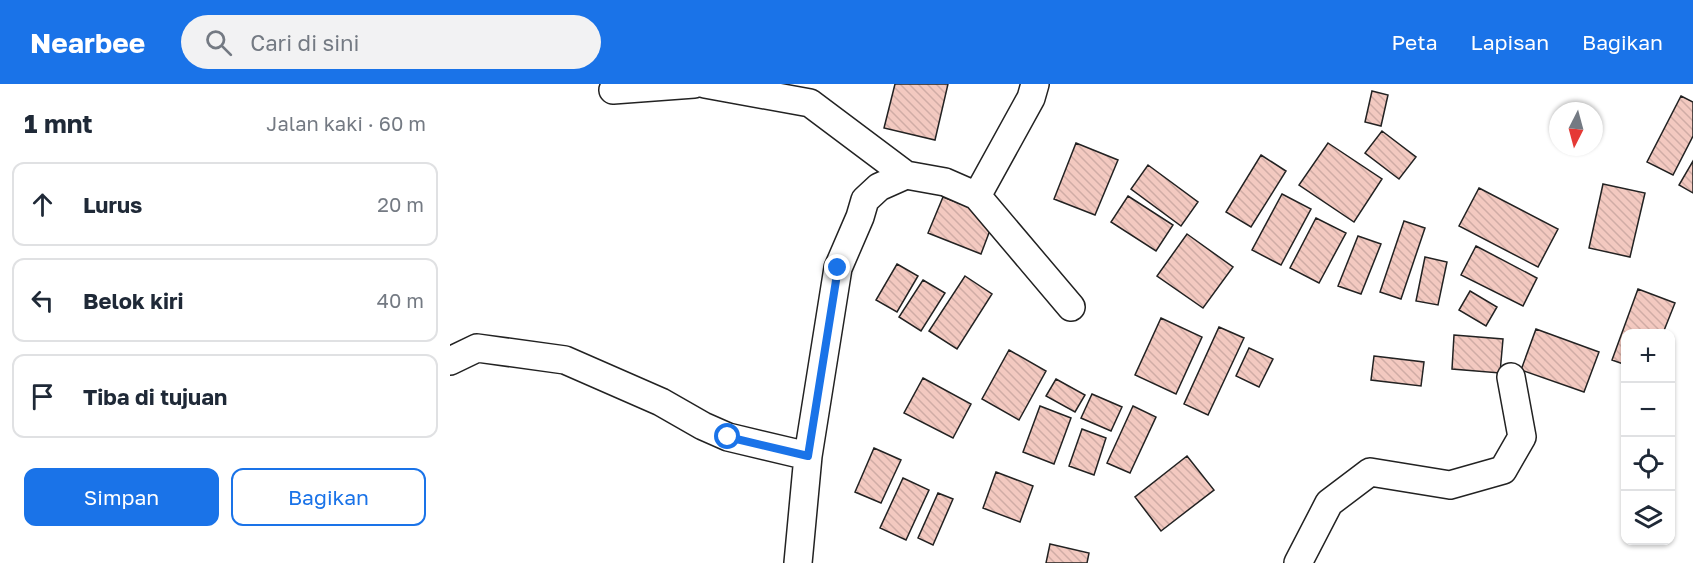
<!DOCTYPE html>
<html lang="id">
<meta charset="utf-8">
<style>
:root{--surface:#fff;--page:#f2f2f3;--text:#1f2937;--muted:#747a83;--line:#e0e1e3;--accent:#1a73e8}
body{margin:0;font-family:"Golos Text",sans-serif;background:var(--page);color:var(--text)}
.controls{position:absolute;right:18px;bottom:18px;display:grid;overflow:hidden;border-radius:12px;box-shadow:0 2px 4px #0004}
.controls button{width:54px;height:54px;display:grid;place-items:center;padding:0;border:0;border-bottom:2px solid var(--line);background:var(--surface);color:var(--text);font:30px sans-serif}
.compass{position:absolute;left:1099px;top:18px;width:54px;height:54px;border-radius:50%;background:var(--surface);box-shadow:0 2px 4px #0004;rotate:186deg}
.stop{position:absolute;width:18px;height:18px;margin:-14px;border:4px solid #1a73e8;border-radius:50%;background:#fff}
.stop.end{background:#1a73e8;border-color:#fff;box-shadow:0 2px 6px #0008}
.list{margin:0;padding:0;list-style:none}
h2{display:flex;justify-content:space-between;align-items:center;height:78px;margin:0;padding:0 24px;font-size:26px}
h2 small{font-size:20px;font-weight:400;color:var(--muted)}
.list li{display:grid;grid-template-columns:39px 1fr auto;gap:18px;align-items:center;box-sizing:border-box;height:84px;margin:0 12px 12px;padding:0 12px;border:2px solid var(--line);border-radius:12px}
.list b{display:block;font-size:22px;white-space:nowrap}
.list em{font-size:20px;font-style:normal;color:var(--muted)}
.actions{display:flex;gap:12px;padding:18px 24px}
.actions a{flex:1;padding:14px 0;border:2px solid var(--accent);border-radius:12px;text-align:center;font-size:21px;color:var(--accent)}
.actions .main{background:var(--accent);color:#fff}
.icon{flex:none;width:33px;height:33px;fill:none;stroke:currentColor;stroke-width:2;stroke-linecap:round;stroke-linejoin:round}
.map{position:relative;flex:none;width:1243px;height:479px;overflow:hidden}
header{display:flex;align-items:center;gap:36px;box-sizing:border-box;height:84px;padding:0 30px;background:var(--accent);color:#fff}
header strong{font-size:28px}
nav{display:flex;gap:33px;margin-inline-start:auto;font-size:21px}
.search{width:420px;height:54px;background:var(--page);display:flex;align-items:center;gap:15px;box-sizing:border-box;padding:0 21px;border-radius:33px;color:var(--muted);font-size:22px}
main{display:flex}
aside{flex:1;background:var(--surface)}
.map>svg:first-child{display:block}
</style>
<header>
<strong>Nearbee</strong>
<div class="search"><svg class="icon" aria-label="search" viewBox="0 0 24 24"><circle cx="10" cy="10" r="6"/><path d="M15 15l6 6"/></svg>Cari di sini</div>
<nav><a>Peta</a><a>Lapisan</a><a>Bagikan</a></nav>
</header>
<main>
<aside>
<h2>1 mnt<small>Jalan kaki · 60 m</small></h2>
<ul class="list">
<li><svg class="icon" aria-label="ahead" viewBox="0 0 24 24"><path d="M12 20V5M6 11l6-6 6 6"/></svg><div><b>Lurus</b></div><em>20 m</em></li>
<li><svg class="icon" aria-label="left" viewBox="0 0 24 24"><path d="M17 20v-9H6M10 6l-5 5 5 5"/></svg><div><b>Belok kiri</b></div><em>40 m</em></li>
<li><svg class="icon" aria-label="arrive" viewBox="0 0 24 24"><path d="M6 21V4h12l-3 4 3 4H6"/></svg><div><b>Tiba di tujuan</b></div></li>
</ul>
<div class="actions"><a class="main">Simpan</a><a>Bagikan</a></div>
</aside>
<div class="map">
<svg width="1243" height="479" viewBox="0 0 1243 479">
<defs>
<pattern id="building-back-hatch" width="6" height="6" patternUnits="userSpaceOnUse" patternTransform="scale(1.5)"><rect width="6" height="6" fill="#f3c9c0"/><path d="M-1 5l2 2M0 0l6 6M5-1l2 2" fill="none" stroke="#d0aca5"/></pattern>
</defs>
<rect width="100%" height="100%" fill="#fff"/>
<path fill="url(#building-back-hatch)" stroke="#222" stroke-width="1.5" d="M445,0H498L485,56L434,44Z
M922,7L938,11L931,42L915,38Z
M1231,12L1243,18V52L1223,91L1197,78Z
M932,47L966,73L949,95L915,69Z
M626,59L668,76L645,131L604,115Z
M878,59L932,95L904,138L849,101Z
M811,71L836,87L801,143L776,128Z
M1243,77V109L1229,101Z
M698,81L748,118L731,142L681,105Z
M1153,100L1195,109L1180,173L1139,164Z
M1029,104L1108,145L1088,183L1009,142Z
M832,110L861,125L831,181L802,166Z
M678,112L723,141L706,167L661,138Z
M493,113L545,133L531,170L478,149Z
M866,134L896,149L869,199L840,184Z
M954,137L975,144L951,215L930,208Z
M737,150L783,183L753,224L707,192Z
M908,152L931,160L911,210L888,202Z
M1026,162L1087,194L1073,222L1011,191Z
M975,173L997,178L988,221L966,217Z
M447,180L468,192L447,228L426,216Z
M515,192L542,210L507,265L479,247Z
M473,196L495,209L471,247L449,233Z
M1188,205L1225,219L1213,249H1176V281L1162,276Z
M1020,207L1047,223L1036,242L1009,226Z
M711,234L752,253L726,310L685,291Z
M769,243L794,254L758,331L734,320Z
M1086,245L1149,268L1134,308L1071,286Z
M1004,251L1053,255L1050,289L1002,285Z
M799,264L823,275L809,303L786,292Z
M559,266L596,287L569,336L532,315Z
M924,272L974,278L971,302L921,296Z
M473,294L521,320L503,354L454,329Z
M606,295L635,311L625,328L596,312Z
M642,310L672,323L661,347L631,334Z
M590,322L621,334L604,380L573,368Z
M683,322L706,333L680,389L657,379Z
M632,345L656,354L644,391L619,382Z
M424,364L451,376L431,419L405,408Z
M737,372L764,406L711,447L685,413Z
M546,388L583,402L570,438L533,424Z
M453,394L479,406L456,456L430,444Z
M488,409L503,415L483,461L468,454Z
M600,460L639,469L637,479H596Z"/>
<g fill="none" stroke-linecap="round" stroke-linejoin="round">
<g stroke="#222" stroke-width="30">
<path id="street" d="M255,0L360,19L456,91
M163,6L244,0
M527,112L581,14L585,0
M0,277L27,264L115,276L211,318L253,342L278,353L358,372
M348,479L358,372L388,184L410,133L415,116L429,103L456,91L495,98L527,112L621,223
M848,479L879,419L920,388L1000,401L1053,386L1072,353L1061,293"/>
</g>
<use href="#street" stroke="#fff" stroke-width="27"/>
</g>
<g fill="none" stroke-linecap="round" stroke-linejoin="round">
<path stroke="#1a73e8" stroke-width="8" d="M278,353L358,372L388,184"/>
</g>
</svg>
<div class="controls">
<button>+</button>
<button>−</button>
<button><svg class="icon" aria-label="locate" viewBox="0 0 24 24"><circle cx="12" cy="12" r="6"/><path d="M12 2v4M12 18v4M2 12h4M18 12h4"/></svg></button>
<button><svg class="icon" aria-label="layers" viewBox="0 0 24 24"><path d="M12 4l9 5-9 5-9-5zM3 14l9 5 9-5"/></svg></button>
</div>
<svg class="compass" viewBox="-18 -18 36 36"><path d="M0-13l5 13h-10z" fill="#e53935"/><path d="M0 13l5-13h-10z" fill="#747a83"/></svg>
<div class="stop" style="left:278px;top:353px"></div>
<div class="stop end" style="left:388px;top:184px"></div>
</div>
</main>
